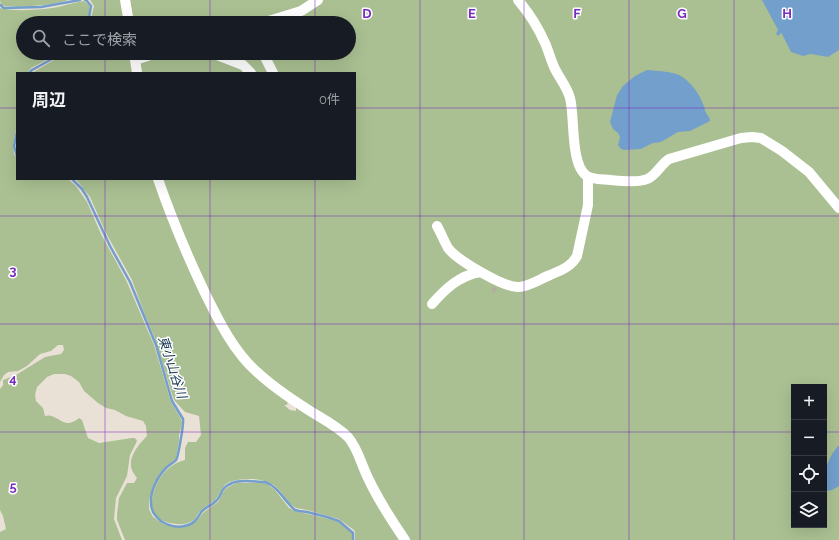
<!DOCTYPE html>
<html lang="ja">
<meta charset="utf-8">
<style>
:root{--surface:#171b24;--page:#242831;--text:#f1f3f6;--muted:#9ea1a6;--line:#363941}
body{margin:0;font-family:Raleway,"Noto Sans JP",sans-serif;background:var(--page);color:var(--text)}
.controls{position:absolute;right:12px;bottom:12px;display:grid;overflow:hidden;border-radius:0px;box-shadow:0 4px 16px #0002}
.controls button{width:36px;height:36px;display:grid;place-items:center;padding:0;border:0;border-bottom:1px solid var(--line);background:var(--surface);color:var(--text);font:20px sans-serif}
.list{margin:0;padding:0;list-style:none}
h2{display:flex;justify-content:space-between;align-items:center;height:52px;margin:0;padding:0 16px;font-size:17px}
h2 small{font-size:13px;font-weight:400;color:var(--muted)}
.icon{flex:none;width:22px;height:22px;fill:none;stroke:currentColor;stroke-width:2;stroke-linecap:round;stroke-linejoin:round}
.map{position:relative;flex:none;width:839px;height:540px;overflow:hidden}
.search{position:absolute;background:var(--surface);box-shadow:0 4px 16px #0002;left:16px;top:16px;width:340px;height:44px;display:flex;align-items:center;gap:10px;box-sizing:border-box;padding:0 14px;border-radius:22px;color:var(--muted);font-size:15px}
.panel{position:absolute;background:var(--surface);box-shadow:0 4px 16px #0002;left:16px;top:72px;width:340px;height:108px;border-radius:0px}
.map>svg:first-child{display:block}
</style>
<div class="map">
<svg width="839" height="540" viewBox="0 0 839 540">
<rect width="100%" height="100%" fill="#eae1d6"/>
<path fill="#aac092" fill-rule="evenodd" d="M0,0H68C56,5 12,9 1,5Z
M90,0H122L125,23H90L94,6Z
M130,0H839V540H409L386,504L361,453L255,365L236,342L205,286L162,179H355V73H142L140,63L139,53H349V23H134ZM794,387H824V525H794Z
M84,1L89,5L90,9L86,23H23V53H60L31,68L27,73H17V125L13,145L14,154L17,158V179H68L76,186L87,202L101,234L126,280L154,345L171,402L181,419L182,423L179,435V441L176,458L160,473L151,493L149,501V509L153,517L165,525L186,527L196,522L204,512L218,502L225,489L236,483H264L267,484L275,490L289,508L295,511L329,519L339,522L352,533L353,535L352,540H125L117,520V514L119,498L127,483H134L137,478C135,475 133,473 132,470C127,458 139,444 147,436L146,426L143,421L126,416L115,410L106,408L98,403L84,391L79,382L71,376L65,374H54L47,377L37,387L35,395L36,401L43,408L45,416C55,413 60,424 70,423C73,422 77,420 79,418L82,420L88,438L99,443L132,438H135L137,441L130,455L127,476L116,498L114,519L122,540H0V532L6,529L3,516L0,510V389L3,385V380L16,375L45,357L61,354L64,350L63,345H58L51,351L40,354L27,366L18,371L8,372L4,375L0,382V8C17,12 46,10 62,6C70,4 76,2 84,1Z
M66,53H130L134,73H32Z
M76,179H154L218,327L288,401L287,405H284L290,410L296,411V408H299L333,429L347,441L400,540H355V532L354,530L339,519L307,510L296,508C289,504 285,497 280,491C270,478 252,478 237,480C222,482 223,490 216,499C212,504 205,506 201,510C198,513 197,517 194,520C186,526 171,525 162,520C156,517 153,513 152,506C151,487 165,464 185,460V448L188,442H196L201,435L199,416L185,412L174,400L154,336L145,315L132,280L106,233L90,197Z"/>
<path fill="#739fcc" d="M762,0H839V50L828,57L811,54L803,56L791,52L782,34L781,33L778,36L776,34L778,30L777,28Z
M647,70C657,71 670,71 679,75C691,81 702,97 705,110C706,115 710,116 710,121L690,131L678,132L661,142L653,143L641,149L624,150L621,149L618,145L620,137L618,133L613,129L610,122L617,95L623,86L635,76Z
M839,445V486L832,490L824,491C823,474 827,458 839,445Z"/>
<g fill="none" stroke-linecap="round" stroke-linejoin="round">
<path stroke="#739fcc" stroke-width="2.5" d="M85,0L87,1L91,6L88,23
M0,5L4,8L41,7L80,0
M29,73L32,70L63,53
M17,132L14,146L17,156
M72,179L82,189L87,197L110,246L130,282L156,345L172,401L183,419C184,423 178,458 176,460C173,463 169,465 166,468C158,476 150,491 151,503C151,523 180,534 195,521C198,518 200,514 202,511C206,507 213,505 217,500C224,492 219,489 232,483C241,479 255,482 265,482C278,486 285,502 295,510L299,511L307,512L327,517L339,521L353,533V540"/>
</g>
<path fill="#b7a8a5" d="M493,287L497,288L495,292L492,291Z"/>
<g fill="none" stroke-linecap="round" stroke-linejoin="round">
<path stroke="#fff" stroke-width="10" d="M125,0L129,23
M518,0C529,13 538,27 545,43C549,52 551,61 555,69C560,79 567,87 570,98C575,116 570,166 587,176C594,180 603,179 611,180C621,181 638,183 647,179C655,177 661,164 669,159L741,138L752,137L761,138L782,151L809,172L839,208
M262,23L301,11L318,0
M134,53L137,73
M212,53L243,65L251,73
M263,53L273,73
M135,60L157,53
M158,179C171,217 187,255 204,291C218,319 233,351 257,372C273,387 291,399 310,411C323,419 337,426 348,437C358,448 362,467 369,480C379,501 392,521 405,540
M437,226C441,233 444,241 448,248C457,260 504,288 519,287C530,286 540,279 550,275C561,270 571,267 577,256L588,205V177
M432,304C446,288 459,276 480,272"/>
</g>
<path fill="none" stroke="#7b2cbf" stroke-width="1" stroke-opacity="0.55" d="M105,0V23M210,0V23M315,0V23M420,0V540M524,0V540M629,0V540M734,0V540M105,53V73M210,53V73M315,53V73M0,108H17M355,108H839M105,179V540M210,179V540M315,179V540M0,216H839M0,324H839M0,432H794M824,432H839"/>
<g text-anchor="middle" stroke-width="3" stroke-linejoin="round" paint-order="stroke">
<g font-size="13" font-style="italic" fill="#0f314f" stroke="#fff">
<text transform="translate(173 367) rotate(72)" y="5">東小山谷川</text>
</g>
</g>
<g font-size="13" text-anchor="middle" font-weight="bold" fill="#7b2cbf" stroke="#fff" stroke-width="3" stroke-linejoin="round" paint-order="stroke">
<text x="367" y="18">D</text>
<text x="472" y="18">E</text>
<text x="577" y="18">F</text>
<text x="682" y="18">G</text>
<text x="787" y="18">H</text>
<text x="13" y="275">3</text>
<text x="13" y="383">4</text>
<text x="13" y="491">5</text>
</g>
</svg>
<div class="controls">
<button>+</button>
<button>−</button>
<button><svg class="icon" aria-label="locate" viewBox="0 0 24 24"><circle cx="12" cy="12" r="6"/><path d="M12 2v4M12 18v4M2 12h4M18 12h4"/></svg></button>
<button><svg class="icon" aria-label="layers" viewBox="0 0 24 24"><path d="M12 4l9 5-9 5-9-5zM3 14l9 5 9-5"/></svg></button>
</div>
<div class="search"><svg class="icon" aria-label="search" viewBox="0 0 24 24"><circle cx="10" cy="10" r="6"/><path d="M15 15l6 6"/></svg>ここで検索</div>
<section class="panel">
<h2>周辺<small>0件</small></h2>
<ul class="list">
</ul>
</section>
</div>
